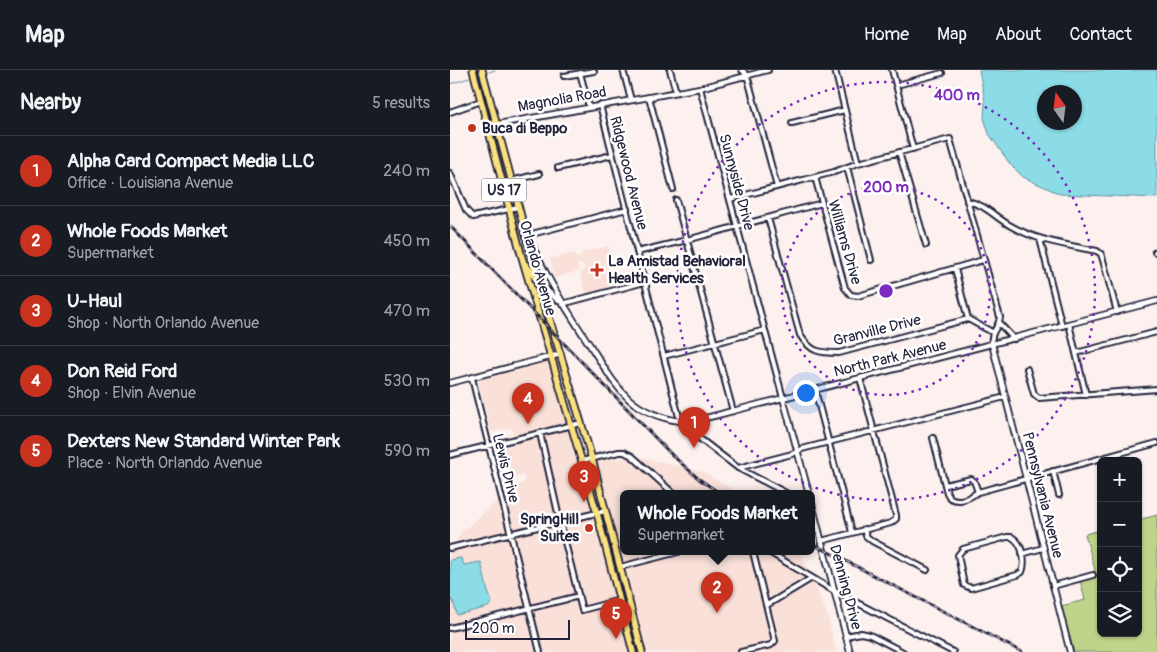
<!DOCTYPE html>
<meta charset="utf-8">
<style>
:root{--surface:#171b24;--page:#242831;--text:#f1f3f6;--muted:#9ea1a6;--line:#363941;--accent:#c8321e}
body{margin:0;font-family:Pangolin,sans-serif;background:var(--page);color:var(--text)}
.controls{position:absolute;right:15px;bottom:15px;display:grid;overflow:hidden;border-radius:8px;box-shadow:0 1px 4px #0004}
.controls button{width:45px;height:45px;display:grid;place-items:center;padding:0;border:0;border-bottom:1px solid var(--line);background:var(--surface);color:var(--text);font:25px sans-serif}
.compass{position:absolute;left:587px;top:15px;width:45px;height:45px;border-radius:50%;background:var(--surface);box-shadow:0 1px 4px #0004;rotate:346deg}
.scale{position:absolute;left:15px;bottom:12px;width:105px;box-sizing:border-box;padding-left:5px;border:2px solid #22223b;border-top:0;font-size:14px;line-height:18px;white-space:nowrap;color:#22223b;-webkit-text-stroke:4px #fff;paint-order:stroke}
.you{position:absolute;left:355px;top:322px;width:18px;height:18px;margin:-12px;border:4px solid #fff;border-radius:50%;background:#1a73e8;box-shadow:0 0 0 8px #1a73e833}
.badge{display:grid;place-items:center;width:32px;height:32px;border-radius:50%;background:var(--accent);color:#fff;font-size:16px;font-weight:700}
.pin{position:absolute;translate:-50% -41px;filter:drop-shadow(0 1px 2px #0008)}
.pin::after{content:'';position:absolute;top:26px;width:18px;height:15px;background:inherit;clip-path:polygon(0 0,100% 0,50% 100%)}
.popup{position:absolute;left:170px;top:420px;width:195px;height:65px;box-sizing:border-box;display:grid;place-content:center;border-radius:8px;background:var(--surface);filter:drop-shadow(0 1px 4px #0005);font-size:16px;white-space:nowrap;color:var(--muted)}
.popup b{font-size:19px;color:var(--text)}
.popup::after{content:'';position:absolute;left:50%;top:100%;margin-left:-10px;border:10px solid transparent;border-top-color:var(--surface)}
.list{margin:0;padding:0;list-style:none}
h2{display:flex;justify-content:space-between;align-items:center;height:65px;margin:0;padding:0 20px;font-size:21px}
h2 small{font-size:16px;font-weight:400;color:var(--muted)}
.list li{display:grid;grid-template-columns:32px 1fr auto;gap:15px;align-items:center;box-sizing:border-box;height:70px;padding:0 20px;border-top:1px solid var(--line)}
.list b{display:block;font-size:19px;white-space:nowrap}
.list p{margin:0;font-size:16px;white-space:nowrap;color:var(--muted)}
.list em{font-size:16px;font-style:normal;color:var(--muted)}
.icon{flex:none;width:28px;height:28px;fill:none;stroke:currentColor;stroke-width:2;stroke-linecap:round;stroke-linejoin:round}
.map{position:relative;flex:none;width:707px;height:582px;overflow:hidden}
header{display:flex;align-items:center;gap:30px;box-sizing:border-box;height:70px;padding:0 25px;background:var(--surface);border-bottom:1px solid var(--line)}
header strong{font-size:24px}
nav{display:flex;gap:28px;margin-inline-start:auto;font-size:18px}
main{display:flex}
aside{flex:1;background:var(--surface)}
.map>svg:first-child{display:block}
</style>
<header>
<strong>Map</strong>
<nav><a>Home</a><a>Map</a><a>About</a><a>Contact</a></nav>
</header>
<main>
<aside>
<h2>Nearby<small>5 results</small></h2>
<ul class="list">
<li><span class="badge">1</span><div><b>Alpha Card Compact Media LLC</b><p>Office · Louisiana Avenue</p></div><em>240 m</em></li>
<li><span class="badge">2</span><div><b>Whole Foods Market</b><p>Supermarket</p></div><em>450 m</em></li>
<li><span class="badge">3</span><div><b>U-Haul</b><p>Shop · North Orlando Avenue</p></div><em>470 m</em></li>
<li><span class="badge">4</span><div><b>Don Reid Ford</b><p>Shop · Elvin Avenue</p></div><em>530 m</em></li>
<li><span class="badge">5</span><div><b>Dexters New Standard Winter Park</b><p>Place · North Orlando Avenue</p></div><em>590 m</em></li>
</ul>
</aside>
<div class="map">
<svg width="707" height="582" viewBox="0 0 707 582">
<rect width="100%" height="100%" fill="#fcf1ee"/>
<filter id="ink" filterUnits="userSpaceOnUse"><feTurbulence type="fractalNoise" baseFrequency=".02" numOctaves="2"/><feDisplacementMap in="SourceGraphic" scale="10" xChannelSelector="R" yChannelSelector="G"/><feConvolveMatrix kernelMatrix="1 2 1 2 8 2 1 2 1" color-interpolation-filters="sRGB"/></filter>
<g filter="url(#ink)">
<path fill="#f9e0d9" d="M158,176L163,193L159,195L161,203L159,204L162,217L136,224L130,203L136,197L127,193L129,201L104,208L100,189L123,183L128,188L132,187L131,183Z
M98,290L129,392L189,387L253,402L290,424H173V482H349L353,487L378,547L386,582H0V481L11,463L61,419L75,412L73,405L53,411L45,380L66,375L62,357L41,362L28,309Z"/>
<path fill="#bed48a" stroke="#707b62" d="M707,445V582H624L611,536L635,530L630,510L643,504L645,500L635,464L651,460V563H688V450Z"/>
<path fill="#8bdce6" stroke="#6192a2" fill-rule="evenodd" d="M529,0H707V128L610,124L573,107L560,94L539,64L534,48L535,32ZM594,22H624V52H594Z
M10,488H11L14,495L31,492L38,522L42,532L38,537L7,545L3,531L0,528V490Z"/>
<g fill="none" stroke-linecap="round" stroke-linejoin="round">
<path stroke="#6192a2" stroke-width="1" d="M39,2L45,0
M0,14L19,8"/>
<g stroke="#22223b" stroke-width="8">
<path id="minor" d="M173,0L181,30
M220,0L226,22
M292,0L297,5L327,117
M318,0L250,18L333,328
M385,0L408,93
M442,0L463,79
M130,3L139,37
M114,6L144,1
M447,15L492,3
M199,27L223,119
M150,35L230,351L249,368L288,398L338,424
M0,42L31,31
M342,53L395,40
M449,82L476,175
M397,97L421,190
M108,98L162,85
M0,103L16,140L23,147L68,137
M365,107L395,218L401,225L408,226L533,190
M61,111L89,104
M280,129L384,102L408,93L500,69L550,247C549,259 540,260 542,274
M226,130L283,341
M517,131C537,135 544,147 561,156C587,171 617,175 647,181L651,184L653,190L667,242
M318,148L350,265C361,282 369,283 389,283L518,249
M78,165L177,139
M590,169L612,256
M187,182L237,170L372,133
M705,182L707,181
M505,199L518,249L542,262
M112,234L195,212
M549,253L564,269
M619,254L636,325
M626,283L707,262
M214,286L315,260
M577,299L584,324L589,328L707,319
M22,308L90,582
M365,320L402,462
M90,363L110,452L132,540L170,530
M483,368L497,423L500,428C511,433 519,428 528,422L707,373
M0,385L131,353
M132,391L169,382H174L182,386L224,424
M288,398L342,384L352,379L555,327
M603,401L609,425
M495,415L521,409L524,411L528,422
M414,459L416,466L422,471L477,500
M557,467H562C573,474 576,492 572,502L567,505L521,518L514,515L508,485L513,479Z
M371,471L441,453L446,449V445L410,308
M0,478L155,441
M319,482L384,521L503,582
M572,484L593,478
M170,497L228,482
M603,516L643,505
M317,535L362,508
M0,558L129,526
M396,566L411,563L420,565L453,582
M291,582L321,575L325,571L303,482"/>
</g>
<g stroke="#22223b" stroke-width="8">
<path id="tertiary" d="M37,56L250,18
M79,168C96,208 119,243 143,280C154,297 164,315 179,329C192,341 213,349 230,351C247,352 266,345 283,341L707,231
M89,214L109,231
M542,274L620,582
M0,313L111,284
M333,328L359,424
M361,430L400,582"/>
</g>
<g stroke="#22223b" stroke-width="9">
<path id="primary" d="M23,0L71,184L148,447L183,582
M32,0L89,214L142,389L192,582
M76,195L88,212"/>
</g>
<use href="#minor" stroke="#fff" stroke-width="4"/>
<use href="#tertiary" stroke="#fff" stroke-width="4.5"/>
<use href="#primary" stroke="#fae180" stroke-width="5.5"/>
<g stroke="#22223b" stroke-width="3">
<path id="rail" d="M0,156L222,385L249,409L271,424
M361,473L572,582"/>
</g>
<use href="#rail" stroke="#fff" stroke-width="1" stroke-dasharray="4" stroke-linecap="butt"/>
</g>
</g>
<g fill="none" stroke="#7b2cbf" stroke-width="2.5" stroke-dasharray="2.5 5">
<circle cx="436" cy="221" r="104"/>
<circle cx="436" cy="221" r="209"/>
</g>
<g fill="#c8321e" stroke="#fff" stroke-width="2">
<circle cx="22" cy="58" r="5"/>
<path d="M144.5 192.5h5v5h5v5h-5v5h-5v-5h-5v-5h5z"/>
<circle cx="139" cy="458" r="5"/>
</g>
<g text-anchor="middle" stroke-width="5" stroke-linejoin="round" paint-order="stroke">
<rect fill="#fff" stroke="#646476" stroke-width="1" x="31.5" y="108.5" width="45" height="23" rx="4"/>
<g font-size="14" font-weight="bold" fill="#22223b">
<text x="54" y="125">US 17</text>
</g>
<g font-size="15" fill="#22223b" stroke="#fff">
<text transform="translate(112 29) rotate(-10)" y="5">Magnolia Road</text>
<text transform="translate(179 103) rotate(76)" y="5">Ridgewood Avenue</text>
<text transform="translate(287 112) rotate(75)" y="5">Sunnyside Drive</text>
<text transform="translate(395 172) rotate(74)" y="5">Williams Drive</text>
<text transform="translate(88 198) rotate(74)" y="5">Orlando Avenue</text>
<text transform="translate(427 260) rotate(-14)" y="5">Granville Drive</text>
<text transform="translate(440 288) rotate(-14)" y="5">North Park Avenue</text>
<text transform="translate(56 398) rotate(76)" y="5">Lewis Drive</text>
<text transform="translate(593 425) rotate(76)" y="5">Pennsylvania Avenue</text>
<text transform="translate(396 517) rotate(75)" y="5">Denning Drive</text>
</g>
<g font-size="15" font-weight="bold" fill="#22223b" stroke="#fff" text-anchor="start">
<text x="32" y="63">Buca di Beppo</text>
<text x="158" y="196">La Amistad Behavioral<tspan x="158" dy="17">Health Services</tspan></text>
<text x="129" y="454" text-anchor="end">SpringHill<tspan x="129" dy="17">Suites</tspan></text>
</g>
</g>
<circle cx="436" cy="221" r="8" fill="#7b2cbf" stroke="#fff" stroke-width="2.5"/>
<g font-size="15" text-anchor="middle" font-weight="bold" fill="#7b2cbf" stroke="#fff" stroke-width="5" stroke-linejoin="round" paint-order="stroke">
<text x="507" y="30">400 m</text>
<text x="436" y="122">200 m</text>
</g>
</svg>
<div class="controls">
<button>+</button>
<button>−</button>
<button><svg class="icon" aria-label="locate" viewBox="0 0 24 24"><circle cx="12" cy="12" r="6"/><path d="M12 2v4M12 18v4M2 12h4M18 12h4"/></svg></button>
<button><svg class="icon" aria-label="layers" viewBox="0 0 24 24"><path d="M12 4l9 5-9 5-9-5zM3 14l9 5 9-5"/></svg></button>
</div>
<svg class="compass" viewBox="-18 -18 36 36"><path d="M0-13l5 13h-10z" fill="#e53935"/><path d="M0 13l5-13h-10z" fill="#9ea1a6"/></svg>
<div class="scale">200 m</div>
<div class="you"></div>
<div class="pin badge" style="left:244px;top:378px">1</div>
<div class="pin badge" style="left:267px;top:543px">2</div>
<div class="popup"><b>Whole Foods Market</b>Supermarket</div>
<div class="pin badge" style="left:134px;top:432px">3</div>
<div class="pin badge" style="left:78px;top:354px">4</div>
<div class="pin badge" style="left:166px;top:569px">5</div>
</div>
</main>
